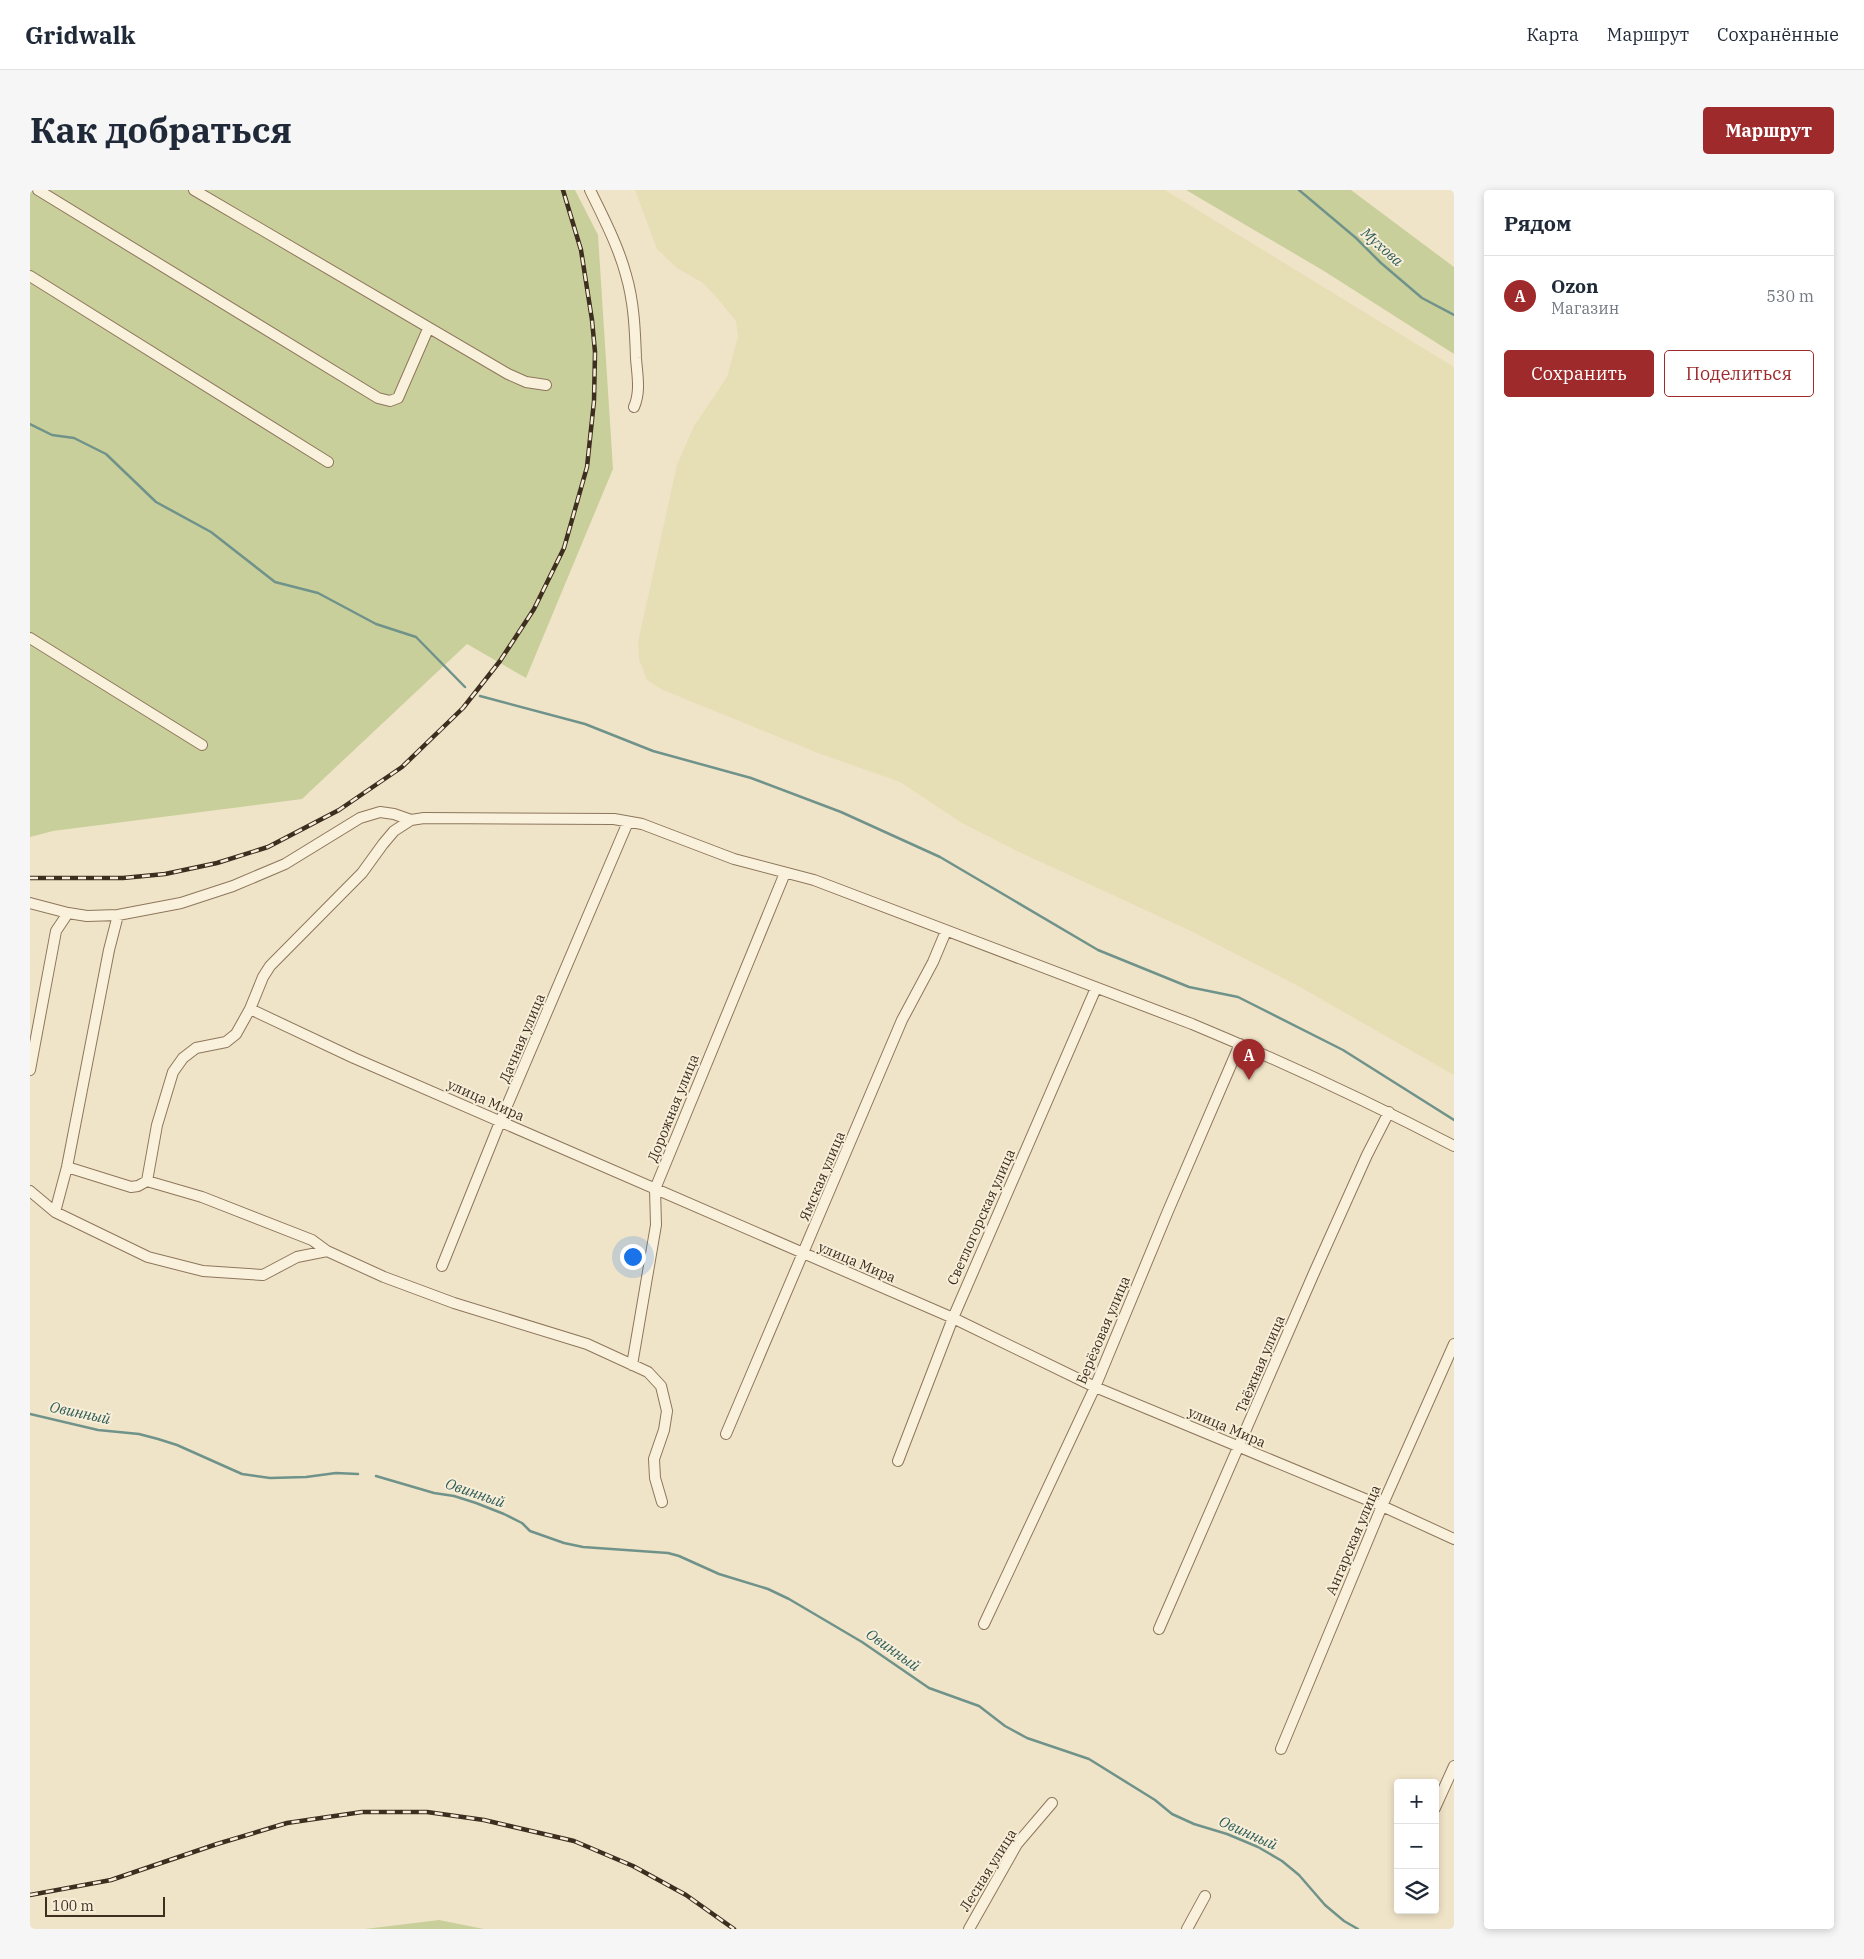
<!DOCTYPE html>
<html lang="ru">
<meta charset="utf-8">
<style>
:root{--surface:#fff;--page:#f6f6f7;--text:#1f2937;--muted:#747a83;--line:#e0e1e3;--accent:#9e2a2b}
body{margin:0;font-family:"IBM Plex Serif",serif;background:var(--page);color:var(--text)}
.controls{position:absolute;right:15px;bottom:15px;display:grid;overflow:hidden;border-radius:5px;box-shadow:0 2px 8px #0003}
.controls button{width:45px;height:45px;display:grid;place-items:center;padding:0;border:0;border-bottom:1px solid var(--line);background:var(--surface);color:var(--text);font:25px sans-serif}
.scale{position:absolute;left:15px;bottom:12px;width:120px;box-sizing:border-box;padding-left:5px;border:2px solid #3d2e20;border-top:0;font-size:14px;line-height:18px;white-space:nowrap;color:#3d2e20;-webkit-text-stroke:4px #f7eed8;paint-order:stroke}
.you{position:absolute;left:602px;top:1066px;width:18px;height:18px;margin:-12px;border:4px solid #fff;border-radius:50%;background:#1a73e8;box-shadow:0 0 0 8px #1a73e833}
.badge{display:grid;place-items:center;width:32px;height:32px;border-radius:50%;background:var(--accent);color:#fff;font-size:16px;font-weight:700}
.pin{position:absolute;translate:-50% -41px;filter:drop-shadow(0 1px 2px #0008)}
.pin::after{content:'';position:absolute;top:26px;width:18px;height:15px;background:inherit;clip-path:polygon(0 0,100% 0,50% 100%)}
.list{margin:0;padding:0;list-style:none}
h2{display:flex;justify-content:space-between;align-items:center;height:65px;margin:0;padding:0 20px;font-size:21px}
h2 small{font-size:16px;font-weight:400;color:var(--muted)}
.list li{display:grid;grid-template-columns:32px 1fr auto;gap:15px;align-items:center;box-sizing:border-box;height:80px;padding:0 20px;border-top:1px solid var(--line)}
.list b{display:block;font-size:19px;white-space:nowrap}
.list p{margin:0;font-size:16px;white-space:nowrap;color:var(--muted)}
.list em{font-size:16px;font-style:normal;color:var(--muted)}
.actions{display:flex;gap:10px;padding:15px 20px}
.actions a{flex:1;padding:11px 0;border:1px solid var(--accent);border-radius:5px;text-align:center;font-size:18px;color:var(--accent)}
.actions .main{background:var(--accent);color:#fff}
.icon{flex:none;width:28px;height:28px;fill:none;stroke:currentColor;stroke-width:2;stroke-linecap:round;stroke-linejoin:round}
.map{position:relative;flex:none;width:1424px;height:1739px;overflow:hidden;border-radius:5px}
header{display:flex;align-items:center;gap:30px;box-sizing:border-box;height:70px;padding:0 25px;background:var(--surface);border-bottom:1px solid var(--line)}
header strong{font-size:24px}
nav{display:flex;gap:28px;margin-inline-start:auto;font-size:18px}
.intro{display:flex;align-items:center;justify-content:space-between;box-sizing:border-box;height:120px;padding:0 30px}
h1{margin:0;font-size:35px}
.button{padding:12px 22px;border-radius:5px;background:var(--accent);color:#fff;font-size:18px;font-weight:700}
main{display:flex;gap:30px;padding:0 30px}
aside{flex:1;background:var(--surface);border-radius:5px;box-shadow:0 2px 8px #0003}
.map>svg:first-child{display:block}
</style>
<header>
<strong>Gridwalk</strong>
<nav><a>Карта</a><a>Маршрут</a><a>Сохранённые</a></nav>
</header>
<div class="intro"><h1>Как добраться</h1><a class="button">Маршрут</a></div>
<main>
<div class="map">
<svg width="1424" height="1739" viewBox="0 0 1424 1739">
<rect width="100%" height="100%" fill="#f0e4c8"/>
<path fill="#e6deb5" d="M605,0H1135L1424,177V885L1270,797L1161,741L987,661L932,633L870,592L788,563L633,500L617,490L609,469L608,452L647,275L664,236L697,187L708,147L706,131L687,108L673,93L647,78L627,59Z"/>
<path fill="#c9cf9b" d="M0,0H545L568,45L583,279L496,488L437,454L272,609L23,641L0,647Z
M1156,0H1321L1424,77V164L1294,81Z
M409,1730L454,1739H335Z"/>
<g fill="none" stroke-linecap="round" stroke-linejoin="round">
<path stroke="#6f938a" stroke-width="2.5" d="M1269,0L1326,48L1351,73L1392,108L1424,125
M0,234L22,245L44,248L76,264L126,312L181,342L245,392L288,403L346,434L386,447L435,497
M450,506L555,534L623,561L721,588L811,622L910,667L1068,760L1159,797L1208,807L1313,860L1424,930
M0,1224L68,1240L109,1244L128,1249L147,1255L212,1284L240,1288L276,1287L306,1283L328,1284
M346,1286L404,1303L424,1306L446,1313L474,1324L492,1333L500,1341L534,1353L553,1357L638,1363L649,1366L689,1384L738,1399L759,1409L832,1452L899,1498L949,1516L975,1536L997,1548L1059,1569L1125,1610L1142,1624L1164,1634L1197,1644L1228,1657L1252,1671L1269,1685L1295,1715L1314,1731L1328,1739"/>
<g stroke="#8d765c" stroke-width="12">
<path id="minor" d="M8,0L348,208L360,211L368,208L398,139
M164,0L478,184L496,192L516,195
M560,0C573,27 588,55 596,85C604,112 605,140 606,168C607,184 611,201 604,217
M0,86L298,272
M0,448L172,555
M0,713L38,723L57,726L88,725L151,713L203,696L255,674L330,628L350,622L364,624L381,630
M220,819L324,868L923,1128L1065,1197L1352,1316L1424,1349
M0,880L26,741L38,723
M37,977L101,997L108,996L117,991L172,1007L282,1050L297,1061L354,1087L424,1113L557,1154L618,1182L631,1196L637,1221L634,1240L624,1269L625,1288L632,1312
M117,991L127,935L143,882L153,868L166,858L196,852L206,844L220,819L233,787L240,776L332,683L353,654L364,641L381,630L394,628L584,629L612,634L704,669L784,690L1162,834C1251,871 1339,912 1424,956
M0,1001L25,1022L118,1067L173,1081L233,1085L267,1067L297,1061
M25,1022L37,977L79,760L88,725
M412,1076L470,932L598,632
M602,1175L626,1035L625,999L755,683
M696,1244L872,830L903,772L916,741
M868,1271L923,1128L1066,798
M954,1434L1065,1197L1138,1021L1210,854
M1129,1439L1284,1083L1337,965L1359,922
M1251,1559L1352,1316L1424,1154
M1405,1618L1424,1576
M939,1739L987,1654L1022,1613
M1157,1739L1175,1706"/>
</g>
<use href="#minor" stroke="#faf1dc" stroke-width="10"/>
<g stroke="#3d2e20" stroke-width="4.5">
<path id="rail" d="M0,688H93L135,684L187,673L238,657L309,620L372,577L433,518L470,471L504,419L534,358L557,277L564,211L565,162L562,130L551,60L533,0
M0,1705L81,1690L187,1654L257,1633L332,1622H397L454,1630L544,1651L603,1676L656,1705L704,1739"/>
</g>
<use href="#rail" stroke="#f7eed8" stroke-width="2.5" stroke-dasharray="8" stroke-linecap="butt"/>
</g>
<g text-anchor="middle" stroke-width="4" stroke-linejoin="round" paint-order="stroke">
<g font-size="14" fill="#3d2e20" stroke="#f7eed8">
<text transform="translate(492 848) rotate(-67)" y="5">Дачная улица</text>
<text transform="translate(456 910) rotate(24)" y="5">улица Мира</text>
<text transform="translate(643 918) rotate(-68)" y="5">Дорожная улица</text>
<text transform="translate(792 986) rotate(-67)" y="5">Ямская улица</text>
<text transform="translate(951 1027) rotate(-66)" y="5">Светлогорская улица</text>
<text transform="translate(827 1072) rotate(23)" y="5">улица Мира</text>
<text transform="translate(1073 1140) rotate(-67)" y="5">Берёзовая улица</text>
<text transform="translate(1230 1174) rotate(-67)" y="5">Таёжная улица</text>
<text transform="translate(1197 1237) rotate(23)" y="5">улица Мира</text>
<text transform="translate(1323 1350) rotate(-67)" y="5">Ангарская улица</text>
<text transform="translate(958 1680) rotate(-58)" y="5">Лесная улица</text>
</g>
<g font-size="15" font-style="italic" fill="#2f5d5a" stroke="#f7eed8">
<text transform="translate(1352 57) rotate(41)" y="5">Мухова</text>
<text transform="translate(50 1223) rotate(12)" y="5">Овинный</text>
<text transform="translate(445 1303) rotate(19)" y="5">Овинный</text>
<text transform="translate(863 1460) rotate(35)" y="5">Овинный</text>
<text transform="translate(1218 1643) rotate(24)" y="5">Овинный</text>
</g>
</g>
</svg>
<div class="controls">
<button>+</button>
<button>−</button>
<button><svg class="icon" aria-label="layers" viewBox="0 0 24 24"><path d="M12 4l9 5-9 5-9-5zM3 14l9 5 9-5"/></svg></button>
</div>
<div class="scale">100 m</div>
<div class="you"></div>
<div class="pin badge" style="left:1219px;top:890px">A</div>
</div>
<aside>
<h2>Рядом<small></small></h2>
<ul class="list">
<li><span class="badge">A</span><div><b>Ozon</b><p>Магазин</p></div><em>530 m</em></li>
</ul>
<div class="actions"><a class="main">Сохранить</a><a>Поделиться</a></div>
</aside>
</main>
